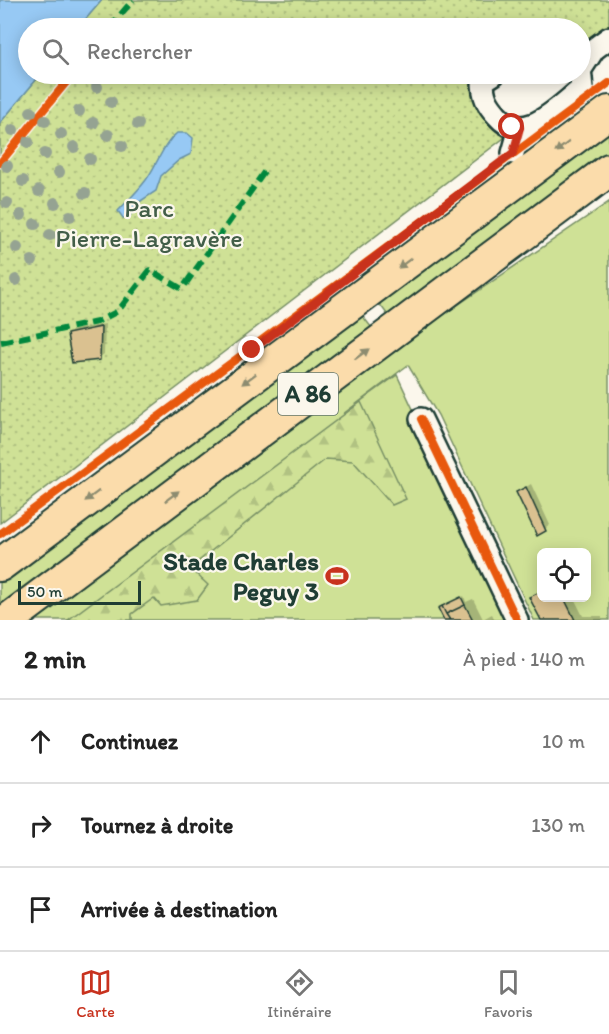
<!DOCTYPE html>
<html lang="fr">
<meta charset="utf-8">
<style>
:root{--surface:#fff;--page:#f6f6f6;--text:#222;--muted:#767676;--line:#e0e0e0;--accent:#c8321e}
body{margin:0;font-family:Itim,sans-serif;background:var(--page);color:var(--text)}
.controls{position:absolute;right:18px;bottom:18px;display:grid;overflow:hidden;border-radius:9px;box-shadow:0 3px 15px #0003}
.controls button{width:54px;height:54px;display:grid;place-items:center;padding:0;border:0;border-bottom:2px solid var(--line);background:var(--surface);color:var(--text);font:30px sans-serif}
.scale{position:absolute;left:18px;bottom:15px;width:123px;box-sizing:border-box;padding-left:6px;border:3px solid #1f3d34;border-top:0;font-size:16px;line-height:21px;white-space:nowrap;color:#1f3d34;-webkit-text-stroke:4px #fbf7ec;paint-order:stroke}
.stop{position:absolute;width:18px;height:18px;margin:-14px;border:4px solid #c8321e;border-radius:50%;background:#fff}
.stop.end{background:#c8321e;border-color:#fff;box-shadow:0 2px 6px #0008}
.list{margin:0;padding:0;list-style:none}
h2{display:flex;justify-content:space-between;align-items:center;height:78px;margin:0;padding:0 24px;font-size:26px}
h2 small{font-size:20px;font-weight:400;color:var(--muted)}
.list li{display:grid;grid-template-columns:39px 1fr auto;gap:18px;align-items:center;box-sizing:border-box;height:84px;padding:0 24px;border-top:2px solid var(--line)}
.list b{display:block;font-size:22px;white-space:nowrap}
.list em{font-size:20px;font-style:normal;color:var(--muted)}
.icon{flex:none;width:33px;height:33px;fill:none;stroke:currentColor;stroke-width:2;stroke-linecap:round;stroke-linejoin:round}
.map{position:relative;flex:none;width:609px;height:620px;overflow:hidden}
.search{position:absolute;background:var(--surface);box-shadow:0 3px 15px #0003;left:18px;right:18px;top:18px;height:66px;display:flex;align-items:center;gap:15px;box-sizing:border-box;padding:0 21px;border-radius:33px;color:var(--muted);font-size:22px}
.sheet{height:330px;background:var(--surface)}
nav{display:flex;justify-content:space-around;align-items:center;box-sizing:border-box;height:84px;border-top:2px solid var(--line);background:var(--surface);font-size:16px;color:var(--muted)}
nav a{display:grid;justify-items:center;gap:3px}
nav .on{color:var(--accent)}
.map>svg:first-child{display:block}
</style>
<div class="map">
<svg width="609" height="620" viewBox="0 0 609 620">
<defs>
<pattern id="forest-firs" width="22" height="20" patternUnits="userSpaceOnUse" patternTransform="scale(1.5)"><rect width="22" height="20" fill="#cfe196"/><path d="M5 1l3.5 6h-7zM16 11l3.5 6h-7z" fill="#b1c282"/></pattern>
<pattern id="park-dots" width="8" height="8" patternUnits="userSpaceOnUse" patternTransform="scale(1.5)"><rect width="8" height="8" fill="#cfe196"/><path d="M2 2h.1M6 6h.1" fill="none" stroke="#b1c282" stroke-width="1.8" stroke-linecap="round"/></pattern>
</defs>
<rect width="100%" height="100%" fill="#fbf7ec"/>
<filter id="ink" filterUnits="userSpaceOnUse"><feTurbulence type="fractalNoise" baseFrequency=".0167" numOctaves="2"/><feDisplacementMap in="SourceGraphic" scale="12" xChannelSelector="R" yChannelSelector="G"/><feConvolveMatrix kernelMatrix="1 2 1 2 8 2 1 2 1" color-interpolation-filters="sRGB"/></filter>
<g filter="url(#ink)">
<path fill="#cfe196" stroke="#778f65" stroke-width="1.5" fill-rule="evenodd" d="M609,123V156L390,318L375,298Z
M609,202V620H534L438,415L408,365L343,414L397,375L512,620H35L368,366ZM542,552H586V598H542Z
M358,310L375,332L0,610V579Z"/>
<path fill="url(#forest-firs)" stroke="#778f65" stroke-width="1.5" d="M361,402L406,499L392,505L353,461L326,459L190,568L208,585L197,600L161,606L154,598L132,614V620H68Z"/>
<path fill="url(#park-dots)" stroke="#778f65" stroke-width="1.5" d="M102,0H609V29L583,48H581L580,28H78Z
M41,74H479L478,111L490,113L504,138L0,523V123Z"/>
<path fill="#97c9f4" stroke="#6791a7" stroke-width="1.5" d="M0,0H102L78,28H28V74H41L0,123Z
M177,133H187L193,138L191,154L179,160L161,176L156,191L136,204L130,216L123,218L118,211C127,201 138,191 146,180C157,165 163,144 177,133Z"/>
<path fill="#0003" d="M105,324L104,354L99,358L69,334L73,330Z
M531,484L550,525L538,534L518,492Z
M542,588V598H574L583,616H602V620H543L532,597Z
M464,596L466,602L473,599L483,619L492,614L495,620H446L440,609Z"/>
<path fill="#dac190" stroke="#1f3d34" stroke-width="1.5" d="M101,327L100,360L72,363L67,334Z
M526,487L546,531L537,536L516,492Z
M542,591V598H564L575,620H541L529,597Z
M461,597L465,605L446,614L442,606Z
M465,605L473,620H450L446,614Z
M442,606L446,614L450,620H444L438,608Z"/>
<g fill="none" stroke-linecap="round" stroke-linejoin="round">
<g stroke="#1f3d34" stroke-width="26">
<path id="minor" d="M581,69L594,49L609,38
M494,74L483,81C483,96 487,104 497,115C524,147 558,107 582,89L580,68
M513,153L520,128
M421,419L517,620"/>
</g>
<g stroke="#1f3d34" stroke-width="36">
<path id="highway" d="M0,565L609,112
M8,620L609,170"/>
</g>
<use href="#minor" stroke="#fbf7ec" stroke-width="21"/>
<use href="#highway" stroke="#fbdcab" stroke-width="32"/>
<path stroke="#00873e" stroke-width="6" stroke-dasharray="12 6" stroke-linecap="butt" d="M109,28L133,0
M1,342L97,322L118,311L150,270L182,289L267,168"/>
<g stroke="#fbf7ec" stroke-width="11">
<path id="cycleway" d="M0,163L73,74
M421,419L517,620
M0,534L609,83"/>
</g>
<use href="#cycleway" stroke="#e8590c" stroke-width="8"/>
</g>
<g fill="#95a392">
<circle cx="97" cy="87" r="6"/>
<circle cx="111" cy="102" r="6"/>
<circle cx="79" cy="111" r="6"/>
<circle cx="31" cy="112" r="6"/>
<circle cx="45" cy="121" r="6"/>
<circle cx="93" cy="123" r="6"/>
<circle cx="138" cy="124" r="6"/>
<circle cx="13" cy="130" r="6"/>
<circle cx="61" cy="134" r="6"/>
<circle cx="108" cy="135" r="6"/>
<circle cx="28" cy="142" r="6"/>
<circle cx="122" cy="146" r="6"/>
<circle cx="74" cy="147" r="6"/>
<circle cx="45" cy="154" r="6"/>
<circle cx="90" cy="159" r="6"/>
<circle cx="7" cy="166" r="6"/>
<circle cx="59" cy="172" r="6"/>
<circle cx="23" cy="181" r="6"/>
<circle cx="39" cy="191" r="6"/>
<circle cx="85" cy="193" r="6"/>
<circle cx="7" cy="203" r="6"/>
<circle cx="55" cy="203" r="6"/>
<circle cx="21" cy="215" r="6"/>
<circle cx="70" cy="216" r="6"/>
<circle cx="35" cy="224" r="6"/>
<circle cx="50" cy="235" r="6"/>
<circle cx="17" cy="248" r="6"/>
<circle cx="32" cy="261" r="6"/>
<circle cx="16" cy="280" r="6"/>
</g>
<defs><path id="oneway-solid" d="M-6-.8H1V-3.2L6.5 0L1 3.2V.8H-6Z" transform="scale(1.5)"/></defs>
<g fill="#8d8c70">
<use href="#oneway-solid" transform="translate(562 147) rotate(143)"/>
<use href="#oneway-solid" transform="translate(405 263) rotate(143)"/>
<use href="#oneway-solid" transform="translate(362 354) rotate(-36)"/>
<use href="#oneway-solid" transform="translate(249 379) rotate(143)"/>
<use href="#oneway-solid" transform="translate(92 496) rotate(143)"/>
<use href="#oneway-solid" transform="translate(172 496) rotate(-37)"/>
</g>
</g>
<g fill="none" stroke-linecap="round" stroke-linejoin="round" filter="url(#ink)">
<path stroke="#c8321e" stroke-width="8" d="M252,350L513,153L520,128L512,127"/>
</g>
<defs>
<g id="stadium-bare" transform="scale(1.8)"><path d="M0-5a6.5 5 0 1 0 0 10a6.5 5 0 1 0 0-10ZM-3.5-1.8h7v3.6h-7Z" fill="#c8321e" stroke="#fbf7ec" stroke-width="2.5" paint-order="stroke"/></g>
</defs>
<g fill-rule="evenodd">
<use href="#stadium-bare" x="337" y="576"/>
</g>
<g text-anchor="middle" stroke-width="4.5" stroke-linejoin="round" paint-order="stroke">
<rect fill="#fbf7ec" stroke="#61756b" stroke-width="1.5" x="278" y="373" width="60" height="42" rx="4.5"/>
<g font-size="24" font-weight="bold" fill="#1f3d34">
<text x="308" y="402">A 86</text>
</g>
<g font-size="26" fill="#425e48" stroke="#fbf7ec">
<text x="149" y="217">Parc<tspan x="149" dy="30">Pierre-Lagravère</tspan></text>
</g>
<g font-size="26" font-weight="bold" fill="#1f3d34" stroke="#fbf7ec" text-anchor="end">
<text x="319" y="570">Stade Charles<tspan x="319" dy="30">Peguy 3</tspan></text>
</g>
</g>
</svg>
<div class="controls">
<button><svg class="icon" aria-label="locate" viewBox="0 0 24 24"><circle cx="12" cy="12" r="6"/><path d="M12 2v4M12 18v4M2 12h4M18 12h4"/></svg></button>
</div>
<div class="scale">50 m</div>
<div class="stop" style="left:512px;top:127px"></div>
<div class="stop end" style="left:252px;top:350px"></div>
<div class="search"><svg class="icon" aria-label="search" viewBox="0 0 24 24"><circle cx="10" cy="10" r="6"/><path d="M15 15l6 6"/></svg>Rechercher</div>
</div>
<section class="sheet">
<h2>2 min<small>À pied · 140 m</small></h2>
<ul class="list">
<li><svg class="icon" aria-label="ahead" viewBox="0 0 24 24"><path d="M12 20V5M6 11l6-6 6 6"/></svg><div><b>Continuez</b></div><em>10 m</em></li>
<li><svg class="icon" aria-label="right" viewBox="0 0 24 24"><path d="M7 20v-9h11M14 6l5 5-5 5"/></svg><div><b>Tournez à droite</b></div><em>130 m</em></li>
<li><svg class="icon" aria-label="arrive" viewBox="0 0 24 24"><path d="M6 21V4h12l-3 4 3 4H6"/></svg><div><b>Arrivée à destination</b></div></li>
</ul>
</section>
<nav>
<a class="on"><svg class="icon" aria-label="map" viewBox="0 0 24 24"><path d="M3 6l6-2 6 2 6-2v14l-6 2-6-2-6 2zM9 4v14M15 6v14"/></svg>Carte</a>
<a><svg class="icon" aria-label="directions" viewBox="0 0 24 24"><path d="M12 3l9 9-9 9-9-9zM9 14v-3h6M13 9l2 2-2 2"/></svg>Itinéraire</a>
<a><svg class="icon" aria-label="saved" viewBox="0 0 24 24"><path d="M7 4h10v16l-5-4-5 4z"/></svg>Favoris</a>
</nav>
